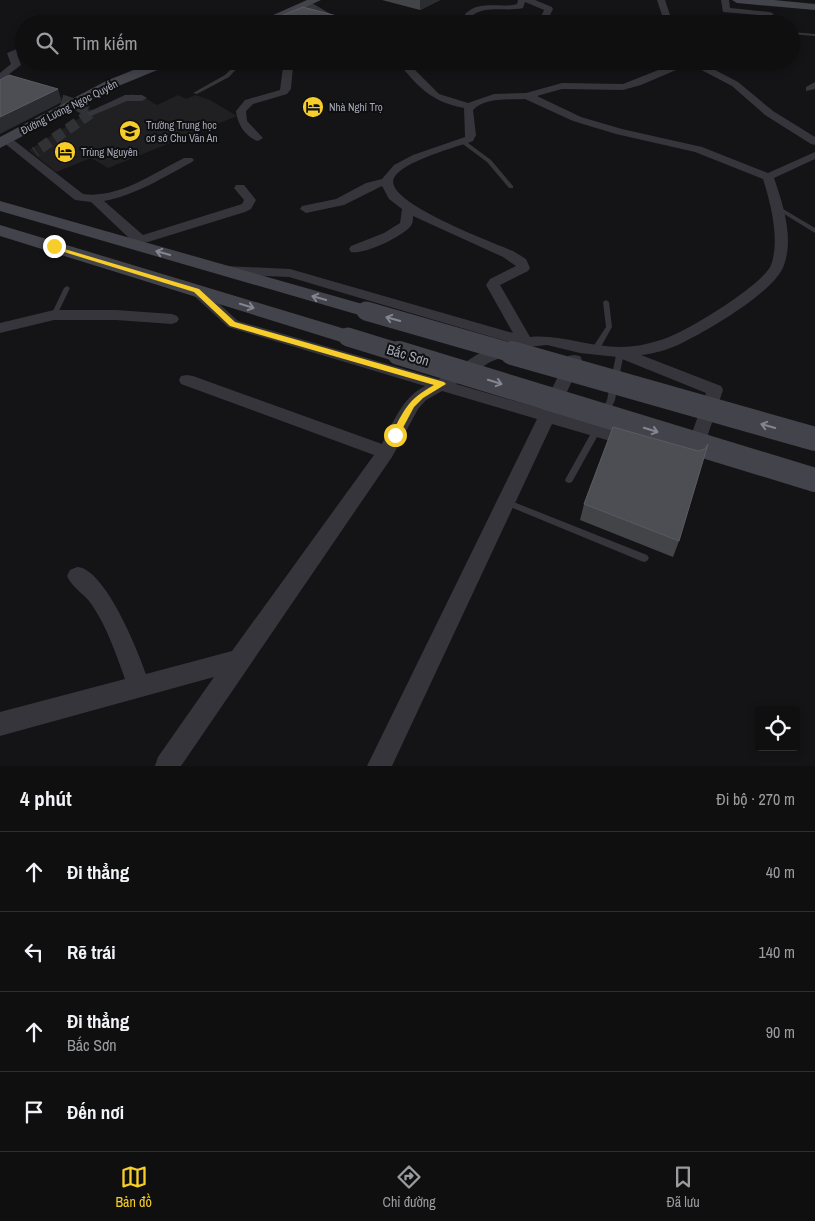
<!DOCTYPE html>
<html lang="vi">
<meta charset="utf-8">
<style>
:root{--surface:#0f0f10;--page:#1d1d1e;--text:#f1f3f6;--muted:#9b9c9f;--line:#2f2f30;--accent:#f7cd2a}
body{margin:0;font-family:"Archivo Narrow",sans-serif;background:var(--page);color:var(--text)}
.controls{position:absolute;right:15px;bottom:15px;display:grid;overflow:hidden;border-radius:5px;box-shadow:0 2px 8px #0003}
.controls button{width:45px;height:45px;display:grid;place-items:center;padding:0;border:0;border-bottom:1px solid var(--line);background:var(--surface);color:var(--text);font:25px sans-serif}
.stop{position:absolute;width:15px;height:15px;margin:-11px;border:4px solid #f7cd2a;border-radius:50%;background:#fff}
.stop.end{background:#f7cd2a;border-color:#fff;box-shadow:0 1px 5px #0008}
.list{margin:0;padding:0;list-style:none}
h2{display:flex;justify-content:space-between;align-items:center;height:65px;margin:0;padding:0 20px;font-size:21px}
h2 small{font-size:16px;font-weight:400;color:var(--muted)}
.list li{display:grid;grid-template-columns:32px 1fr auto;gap:15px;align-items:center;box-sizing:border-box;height:80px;padding:0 20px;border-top:1px solid var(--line)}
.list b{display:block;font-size:19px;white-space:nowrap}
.list p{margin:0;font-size:16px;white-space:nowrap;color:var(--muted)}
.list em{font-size:16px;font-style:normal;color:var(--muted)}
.icon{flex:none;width:28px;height:28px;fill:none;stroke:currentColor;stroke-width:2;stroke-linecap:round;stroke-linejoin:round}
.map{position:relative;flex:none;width:815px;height:766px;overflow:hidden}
.search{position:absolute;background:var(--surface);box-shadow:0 2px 8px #0003;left:15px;right:15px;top:15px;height:55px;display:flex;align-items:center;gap:12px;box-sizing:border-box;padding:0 18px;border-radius:28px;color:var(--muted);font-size:19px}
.sheet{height:385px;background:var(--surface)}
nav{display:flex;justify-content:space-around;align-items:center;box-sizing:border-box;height:70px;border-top:1px solid var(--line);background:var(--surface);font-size:14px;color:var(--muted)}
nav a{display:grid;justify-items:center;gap:2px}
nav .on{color:var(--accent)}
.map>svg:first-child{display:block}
</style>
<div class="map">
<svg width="815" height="766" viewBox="0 0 815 766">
<rect width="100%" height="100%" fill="#141416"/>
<path fill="#202023" d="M131,94L145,98L157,105L178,95L187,99L195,95L210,100L237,116L108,168L91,158L56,172L29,150L86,114L74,108L81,105L93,110Z"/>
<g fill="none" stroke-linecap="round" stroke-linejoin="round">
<path stroke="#313236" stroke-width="9" stroke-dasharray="9 4.5" stroke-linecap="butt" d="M0,83L34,93"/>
<path stroke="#313236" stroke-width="11" stroke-dasharray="11 5.5" stroke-linecap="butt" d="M30,91L75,104L91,113L35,152"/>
<path fill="#35353b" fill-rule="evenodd" d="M544,16L574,18L576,19L574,20L545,18Z
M791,32L815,34V36L791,34Z
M237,63L241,64L229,77L197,94L193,93L225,75Z
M460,140H464L491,160L513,186V188H509L487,162L460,142Z
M778,206L815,228V233L776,209V207Z
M67,286L70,288L57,315L56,316H52L51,315L64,288Z
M606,300L609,302L612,327L598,352H595L591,350L606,327L603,302Z
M617,350H620L624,352L615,400L608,415L605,416L601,413L607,400Z
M598,425L601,426L602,428L572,482L569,483L566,482L565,480L566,478L595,426Z
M506,499L647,555L649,558L647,561L644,562L641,561L503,504L502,502L503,500Z"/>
<path fill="#35353b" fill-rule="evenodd" d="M518,0H535L552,7L553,9L549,17L553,24H545L541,17L544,10L525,2L523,8C507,12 487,5 473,15L474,24H466L465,14C478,1 496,7 513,5L517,4Z
M657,0H665L673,24H665Z
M721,0H729L730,8L770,12L774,14L770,16L723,12Z
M304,2H310L348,24H337L304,6Z
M22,47L24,48V52L17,54L21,65L0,81V73L11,64L7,53Z
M218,61H376L372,64L293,66L291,89L287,94L253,104L246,111L247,121L263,138L258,141C245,137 237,123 236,111L245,100L280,90L283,67C266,67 232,71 218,61Z
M397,61H406L439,94L468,103L494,94L526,93L562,83L623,84L681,61H698L738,82L773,111L815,137V145L811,144L765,115L732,86L690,64L641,85L623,90L562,89L537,96L581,117L622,129L702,147L768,173L815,152V159L774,178C783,204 794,238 784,265C776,291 707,331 682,343C670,349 654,354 641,355L721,386L723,390L700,458L694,460L688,458L685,453L706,393L617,357L580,353L547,345L527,347L490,362L456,384L542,409L568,356L574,355L580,356L582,360L557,413L637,436L640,441L637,446L631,447L552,424L392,766H367L537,419L442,391L426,400L418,409L392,457L181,766H155L158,757L214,677L0,736V712L125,679C116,654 107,627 92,605C85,594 72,588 67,576L70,570C70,570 77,567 77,567C105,568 138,651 146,674L232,651L374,455L181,384L179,380L181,376L187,375L193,376L382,444C394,421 402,398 425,386L228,327L191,293L189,290L191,287H201L238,321L439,379L478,354L509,342L289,277L224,274L217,270L224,266L290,269L513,333L486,285L490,279L516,266L503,257L413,216C413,220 413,224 410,227C401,237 364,255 351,252L349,249L351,246L384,233L400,223L402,209L389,199L382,186L344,205L306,213L300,209L302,206L336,199L366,183L382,179L394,165L413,155L465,137L464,108C431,102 417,86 397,61ZM525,99L573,121L616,134L695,152L763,179C771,204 780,240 771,265C763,285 690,329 669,337C653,343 637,347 620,347C589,347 560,334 530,337L500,285L528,271L530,268L526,259L513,251C495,243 382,202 394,178C403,161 454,148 473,141L476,135L473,110C486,97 509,100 525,99Z
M815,82V89L806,91V87Z
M125,95H142L147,98L142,101H127L91,116L86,113Z
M7,137L11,138L83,194C118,199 154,173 184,158H192L194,160L192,162C164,177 136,195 104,201L143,235L242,204L244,200L234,188L236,185H244L256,200L251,209L245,212L148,242L143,243L130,239L91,202L75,200L3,142L2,140Z
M54,310H116L172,314L177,316L179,319L177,322L172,324L116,320H54L0,333V323Z"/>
<path fill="#43444b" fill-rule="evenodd" d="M307,0H321L269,24H253Z
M732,0H774L815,4V10L737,3Z
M156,61H174L172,64L116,87L0,148V137L106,81Z
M0,201L373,307L376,311L373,315L366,317L359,315L0,211Z
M0,225L355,332L359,337L355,342L348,344L341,342L0,236Z"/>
<path stroke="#43444b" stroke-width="19" d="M366,311L516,354
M348,337L403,354"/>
<path stroke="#43444b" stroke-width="24" d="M399,353L815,480
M512,353L815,439"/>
</g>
<path fill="#424448" d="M382,0H440L420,10Z
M584,504L679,541L673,557L580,520Z"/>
<path fill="#2b2c2f" d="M420,0H440L420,10Z
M348,19V24H336Z
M58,89L62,102L0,134V117Z"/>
<path fill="#4d4e54" stroke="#5b5c63" d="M303,7L348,19L336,24H261Z
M9,75L58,89L0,117V80Z
M613,427L698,451L705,449L708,444L679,541L584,504Z"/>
<defs><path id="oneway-shaft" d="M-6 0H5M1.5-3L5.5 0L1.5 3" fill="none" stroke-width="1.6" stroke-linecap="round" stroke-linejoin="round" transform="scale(1.25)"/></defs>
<g stroke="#838591">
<use href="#oneway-shaft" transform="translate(163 253) rotate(-164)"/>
<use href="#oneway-shaft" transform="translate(319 298) rotate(-164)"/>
<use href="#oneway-shaft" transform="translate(247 306) rotate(17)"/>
<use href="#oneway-shaft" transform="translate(393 319) rotate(-164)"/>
<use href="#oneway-shaft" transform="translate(495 382) rotate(17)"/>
<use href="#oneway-shaft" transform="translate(768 426) rotate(-164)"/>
<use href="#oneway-shaft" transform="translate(651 430) rotate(17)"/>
</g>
<path fill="#f7cd2a" d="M51,245L199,289L235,322L444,382L446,384L423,398L414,407L398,437H392L391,435C405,409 407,400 434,385L230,326L194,292L51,248Z"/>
<defs>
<g id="hotel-disc" transform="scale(1.125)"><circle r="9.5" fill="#f7cd2a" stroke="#0f0f11"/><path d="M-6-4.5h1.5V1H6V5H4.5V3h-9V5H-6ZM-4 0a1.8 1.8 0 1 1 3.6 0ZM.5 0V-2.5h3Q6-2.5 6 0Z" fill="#111"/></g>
<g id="school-disc" transform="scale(1.125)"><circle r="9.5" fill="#f7cd2a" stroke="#0f0f11"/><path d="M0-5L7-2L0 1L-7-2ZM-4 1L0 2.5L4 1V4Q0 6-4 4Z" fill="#111"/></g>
</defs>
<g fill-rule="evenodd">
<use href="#hotel-disc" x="313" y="107"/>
<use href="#school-disc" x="130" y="131"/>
<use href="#hotel-disc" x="65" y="152"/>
</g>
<g text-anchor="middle" stroke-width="4" stroke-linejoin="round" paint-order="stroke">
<g font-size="11" fill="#a5a8b6" stroke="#0f0f11">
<text transform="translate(69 107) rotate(-27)" y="4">Đường Lương Ngọc Quyến</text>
</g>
<g font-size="11" fill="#a5a8b6" stroke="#0f0f11" text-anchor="start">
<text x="329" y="111">Nhà Nghỉ Trọ</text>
<text x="146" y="129">Trường Trung học<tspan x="146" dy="13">cơ sở Chu Văn An</tspan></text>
<text x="81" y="156">Trùng Nguyên</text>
</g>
<g font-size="14" fill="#a5a8b6" stroke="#0f0f11">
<text transform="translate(408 355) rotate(17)" y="5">Bắc Sơn</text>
</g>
</g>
</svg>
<div class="controls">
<button><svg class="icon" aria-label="locate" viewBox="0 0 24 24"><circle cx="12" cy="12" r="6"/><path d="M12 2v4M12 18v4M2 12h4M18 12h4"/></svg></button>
</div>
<div class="stop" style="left:395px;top:435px"></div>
<div class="stop end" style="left:54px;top:246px"></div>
<div class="search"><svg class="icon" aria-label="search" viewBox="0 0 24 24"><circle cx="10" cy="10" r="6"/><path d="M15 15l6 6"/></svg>Tìm kiếm</div>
</div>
<section class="sheet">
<h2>4 phút<small>Đi bộ · 270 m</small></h2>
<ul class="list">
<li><svg class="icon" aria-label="ahead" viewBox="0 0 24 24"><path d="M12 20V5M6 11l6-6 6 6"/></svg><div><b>Đi thẳng</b></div><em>40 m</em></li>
<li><svg class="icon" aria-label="left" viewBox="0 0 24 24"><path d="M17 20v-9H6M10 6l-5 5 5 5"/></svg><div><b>Rẽ trái</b></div><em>140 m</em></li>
<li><svg class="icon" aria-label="ahead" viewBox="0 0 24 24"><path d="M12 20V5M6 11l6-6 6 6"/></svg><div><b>Đi thẳng</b><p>Bắc Sơn</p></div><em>90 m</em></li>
<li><svg class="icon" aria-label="arrive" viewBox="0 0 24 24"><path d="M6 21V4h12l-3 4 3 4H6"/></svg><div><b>Đến nơi</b></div></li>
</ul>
</section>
<nav>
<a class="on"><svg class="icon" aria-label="map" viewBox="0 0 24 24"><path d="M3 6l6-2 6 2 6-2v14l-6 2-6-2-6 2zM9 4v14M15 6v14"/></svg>Bản đồ</a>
<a><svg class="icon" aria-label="directions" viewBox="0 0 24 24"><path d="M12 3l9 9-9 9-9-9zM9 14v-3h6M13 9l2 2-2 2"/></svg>Chỉ đường</a>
<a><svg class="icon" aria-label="saved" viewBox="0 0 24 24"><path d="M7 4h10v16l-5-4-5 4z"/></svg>Đã lưu</a>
</nav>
